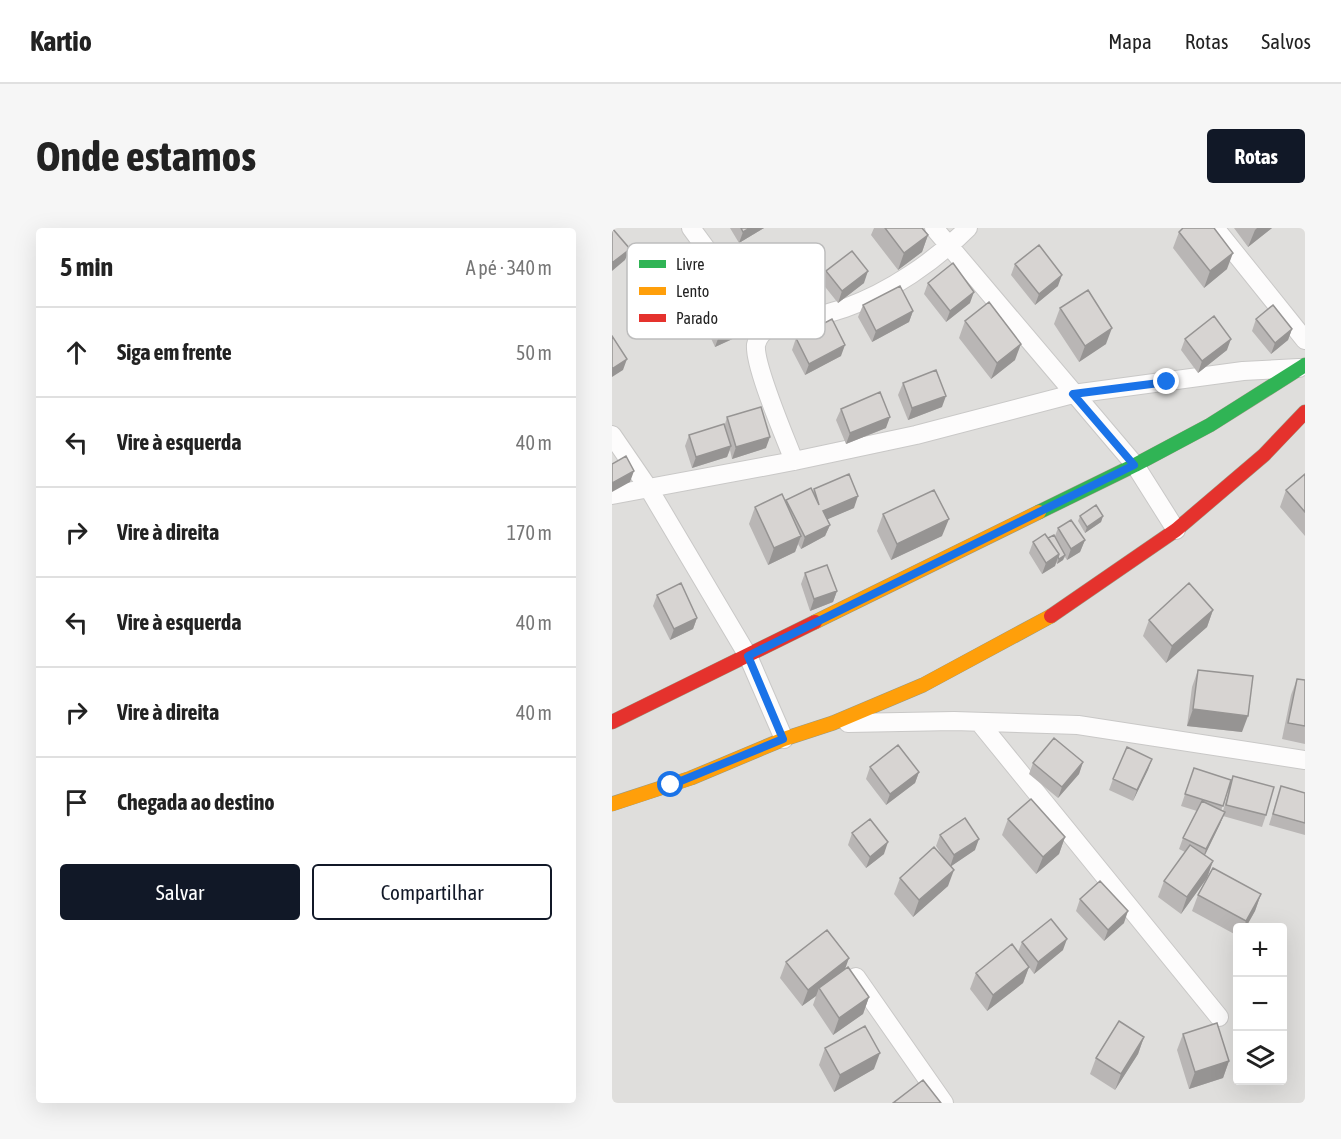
<!DOCTYPE html>
<html lang="pt">
<meta charset="utf-8">
<style>
:root{--surface:#fff;--page:#f6f6f6;--text:#222;--muted:#767676;--line:#e0e0e0;--accent:#111827}
body{margin:0;font-family:"Asap Condensed",sans-serif;background:var(--page);color:var(--text)}
.controls{position:absolute;right:18px;bottom:18px;display:grid;overflow:hidden;border-radius:6px;box-shadow:0 6px 24px #0002}
.controls button{width:54px;height:54px;display:grid;place-items:center;padding:0;border:0;border-bottom:2px solid var(--line);background:var(--surface);color:var(--text);font:30px sans-serif}
.stop{position:absolute;width:18px;height:18px;margin:-14px;border:4px solid #1a73e8;border-radius:50%;background:#fff}
.stop.end{background:#1a73e8;border-color:#fff;box-shadow:0 2px 6px #0008}
.list{margin:0;padding:0;list-style:none}
h2{display:flex;justify-content:space-between;align-items:center;height:78px;margin:0;padding:0 24px;font-size:26px}
h2 small{font-size:20px;font-weight:400;color:var(--muted)}
.list li{display:grid;grid-template-columns:39px 1fr auto;gap:18px;align-items:center;box-sizing:border-box;height:90px;padding:0 24px;border-top:2px solid var(--line)}
.list b{display:block;font-size:22px;white-space:nowrap}
.list em{font-size:20px;font-style:normal;color:var(--muted)}
.actions{display:flex;gap:12px;padding:18px 24px}
.actions a{flex:1;padding:14px 0;border:2px solid var(--accent);border-radius:6px;text-align:center;font-size:21px;color:var(--accent)}
.actions .main{background:var(--accent);color:#fff}
.icon{flex:none;width:33px;height:33px;fill:none;stroke:currentColor;stroke-width:2;stroke-linecap:round;stroke-linejoin:round}
.map{position:relative;flex:none;width:693px;height:875px;overflow:hidden;border-radius:6px}
header{display:flex;align-items:center;gap:36px;box-sizing:border-box;height:84px;padding:0 30px;background:var(--surface);border-bottom:2px solid var(--line)}
header strong{font-size:28px}
nav{display:flex;gap:33px;margin-inline-start:auto;font-size:21px}
.intro{display:flex;align-items:center;justify-content:space-between;box-sizing:border-box;height:144px;padding:0 36px}
h1{margin:0;font-size:42px}
.button{padding:15px 27px;border-radius:6px;background:var(--accent);color:#fff;font-size:21px;font-weight:700}
main{display:flex;gap:36px;padding:0 36px}
aside{flex:1;background:var(--surface);border-radius:6px;box-shadow:0 6px 24px #0002}
.map>svg:first-child{display:block}
</style>
<header>
<strong>Kartio</strong>
<nav><a>Mapa</a><a>Rotas</a><a>Salvos</a></nav>
</header>
<div class="intro"><h1>Onde estamos</h1><a class="button">Rotas</a></div>
<main>
<aside>
<h2>5 min<small>A pé · 340 m</small></h2>
<ul class="list">
<li><svg class="icon" aria-label="ahead" viewBox="0 0 24 24"><path d="M12 20V5M6 11l6-6 6 6"/></svg><div><b>Siga em frente</b></div><em>50 m</em></li>
<li><svg class="icon" aria-label="left" viewBox="0 0 24 24"><path d="M17 20v-9H6M10 6l-5 5 5 5"/></svg><div><b>Vire à esquerda</b></div><em>40 m</em></li>
<li><svg class="icon" aria-label="right" viewBox="0 0 24 24"><path d="M7 20v-9h11M14 6l5 5-5 5"/></svg><div><b>Vire à direita</b></div><em>170 m</em></li>
<li><svg class="icon" aria-label="left" viewBox="0 0 24 24"><path d="M17 20v-9H6M10 6l-5 5 5 5"/></svg><div><b>Vire à esquerda</b></div><em>40 m</em></li>
<li><svg class="icon" aria-label="right" viewBox="0 0 24 24"><path d="M7 20v-9h11M14 6l5 5-5 5"/></svg><div><b>Vire à direita</b></div><em>40 m</em></li>
<li><svg class="icon" aria-label="arrive" viewBox="0 0 24 24"><path d="M6 21V4h12l-3 4 3 4H6"/></svg><div><b>Chegada ao destino</b></div></li>
</ul>
<div class="actions"><a class="main">Salvar</a><a>Compartilhar</a></div>
</aside>
<div class="map">
<svg width="693" height="875" viewBox="0 0 693 875">
<rect width="100%" height="100%" fill="#f0eeeb"/>
<path fill="#dfdedc" fill-rule="evenodd" d="M0,0H693V875H0ZM626,700H670V852H626Z"/>
<g fill="none" stroke-linecap="round" stroke-linejoin="round">
<g stroke="#c9c8c7" stroke-width="20">
<path id="street" d="M79,0L115,49L149,106
M322,0L523,237L564,302
M603,0L693,112
M0,207L37,261L136,428L172,511
M182,233C173,209 142,138 144,117C146,108 151,104 158,99C183,93 209,88 233,80C278,64 323,33 356,0
M0,267L182,233L304,207L461,166L631,143L687,140
M367,494L607,789
M236,495L342,493L466,497L693,532
M244,749L332,875"/>
</g>
<g stroke="#999a82" stroke-width="15">
<path id="fast" d="M427,284L523,237L598,197L693,137"/>
</g>
<g stroke="#999a82" stroke-width="15">
<path id="slow" d="M203,394L427,284
M0,576L79,550L172,511L221,495L311,457L439,388"/>
</g>
<g stroke="#999a82" stroke-width="15">
<path id="jam" d="M439,388L564,302L652,227L693,184
M0,494L203,394"/>
</g>
<use href="#street" stroke="#fdfcfc" stroke-width="18"/>
<use href="#fast" stroke="#30b455" stroke-width="14"/>
<use href="#slow" stroke="#ff9f0a" stroke-width="14"/>
<use href="#jam" stroke="#e5322d" stroke-width="14"/>
</g>
<path fill="#b9b6b5" d="M118,0H152L127,15Z
M262,0H310L316,7L310,24L286,42L259,7Z
M622,0H660L636,19Z
M567,4L615,41L592,60L561,20Z
M403,36L446,58L423,77L399,47Z
M214,43L252,55L226,75L210,55Z
M316,55L358,75L334,94L312,66Z
M173,62H196L194,68L180,79L171,68Z
M91,73L127,108L103,119L87,84Z
M251,77L301,83L297,94L260,114L246,89Z
M448,80L494,116L467,134L442,96Z
M644,91L680,101L676,112L659,126L640,103Z
M353,93L403,132L379,151L347,110Z
M184,110L229,128L193,147L180,122Z
M573,111L615,122L586,145L569,122Z
M291,155L330,179L296,192L286,167Z
M229,181L274,200L234,216L224,192Z
M115,189L154,220L120,231L118,222L115,229L80,240L73,218L77,207L113,196Z
M693,246V308L668,279L674,262Z
M202,261L242,280L215,291L218,297L213,308L189,321L186,316L183,324L156,337L137,296L143,279L173,274L174,272L201,264Z
M271,286L330,308L279,332L265,303Z
M468,288H491L489,294L473,305L466,293Z
M446,300L473,312L468,324L455,332L453,329L451,332L445,336L444,334L443,338L430,346L417,325L421,314L443,308Z
M193,345L225,363L221,374L198,383L189,356Z
M45,367L85,390L81,401L58,412L41,378Z
M601,382L595,399L554,435L531,408L537,392Z
M586,442L630,504L575,498L580,459Z
M685,451L693,452V516L670,511L679,467Z
M540,531L521,573L497,562L501,551Z
M471,534L467,546L446,570L417,546L421,535Z
M258,539L307,544L303,555L274,577L254,551Z
M582,540L619,552L609,583H611L621,548L654,587L650,599L611,588L608,596L593,627L601,633L595,650L569,686L546,669L552,653L573,624L567,621L571,610L585,583L569,578Z
M669,558L693,565V607L657,597Z
M396,591L453,609L447,626L424,646L390,607Z
M240,605L272,626L254,640L236,617Z
M328,607L363,622L339,638L336,658L301,689L282,666L288,650L333,632L324,618Z
M649,666L643,683L634,699H626V708L580,683L586,667Z
M468,671L512,695L492,713L464,683Z
M410,714L451,722L422,746L417,739L411,755L375,783L358,761L364,745L406,724Z
M174,734L232,742L257,769L251,786L221,807L201,777L204,768L190,778L168,750Z
M571,806L617,833L611,850L577,861L565,822Z
M532,809L526,826L503,862L478,846L484,830Z
M213,820L262,841L222,864L207,837Z"/>
<path fill="#969493" d="M138,0H152L127,15L131,4Z
M645,0H660L636,19L643,2Z
M316,7L310,24L286,42L292,25Z
M18,21L13,32L0,43V35Z
M621,25L615,41L592,60L598,43Z
M256,43L252,55L226,75L230,63Z
M450,47L446,58L423,77L427,66Z
M196,62L194,68L180,79L182,73Z
M362,64L358,75L334,94L338,83Z
M301,83L297,94L260,114L264,103Z
M131,97L127,108L103,119L107,108Z
M500,100L494,116L467,134L473,118Z
M680,101L676,112L659,126L663,115Z
M619,111L615,122L586,145L590,133Z
M409,116L403,132L379,151L385,135Z
M233,117L229,128L193,147L197,136Z
M15,131L11,142L0,149V141Z
M334,168L330,179L296,192L300,180Z
M278,189L274,200L234,216L238,205Z
M158,209L154,220L120,231L124,219Z
M119,218L115,229L80,240L84,229Z
M22,243L18,254L0,264V255Z
M246,268L242,280L207,295L211,283Z
M491,288L489,294L473,305L475,299Z
M337,291L330,308L279,332L285,316Z
M218,297L213,308L189,321L193,309Z
M189,308L183,324L156,337L162,320Z
M473,312L468,324L455,332L459,321Z
M447,326L443,338L430,346L434,335Z
M453,327L451,332L445,336L447,331Z
M225,363L221,374L198,383L202,371Z
M601,382L595,399L554,435L560,418Z
M85,390L81,401L58,412L62,401Z
M581,481L636,488L630,504L575,498Z
M540,531L536,542L521,573L525,562Z
M471,534L467,546L446,570L450,559Z
M307,544L303,555L274,577L278,566Z
M613,584L608,596L590,633L594,621Z
M453,609L447,626L424,646L431,629Z
M367,611L363,622L338,639L342,627Z
M276,614L272,626L254,640L258,629Z
M601,633L595,650L569,686L575,669Z
M342,642L336,658L301,689L307,672Z
M649,666L643,683L634,699H632L634,693Z
M516,683L512,695L492,713L496,702Z
M455,711L451,722L422,746L426,734Z
M237,730L231,747L207,760L204,768L190,778L196,762Z
M417,739L411,755L375,783L381,767Z
M257,769L251,786L221,807L227,790Z
M532,809L526,826L503,862L509,846Z
M268,825L262,841L222,864L228,847Z
M617,833L611,850L577,861L583,844Z"/>
<path fill="#d7d4d2" stroke="#969493" stroke-width="1.5" d="M0,0L18,21L0,35Z
M129,0H138L131,4Z
M273,0H310L316,7L292,25Z
M571,0H602L621,25L598,43L567,4Z
M427,17L450,47L427,66L403,36Z
M240,23L256,43L230,63L214,43Z
M341,35L362,64L338,83L316,55Z
M288,58L301,83L264,103L251,77Z
M476,62L500,100L473,118L448,80Z
M377,74L409,116L385,135L353,93Z
M661,77L680,101L663,115L644,91Z
M602,88L619,111L590,133L573,111Z
M220,91L233,117L197,136L184,110Z
M0,108L15,131L0,141Z
M324,142L334,168L300,180L291,155Z
M268,164L278,189L238,205L229,181Z
M149,179L158,209L124,219L115,189Z
M112,196L119,218L84,229L77,207Z
M14,228L22,243L0,255V236Z
M237,246L246,268L211,283L218,297L193,309L174,272L199,260L207,277L202,261Z
M693,246V284L674,262Z
M322,262L337,291L285,316L271,286Z
M170,266L189,308L162,320L143,279Z
M484,277L491,288L475,299L468,288Z
M459,292L473,312L459,321L446,300Z
M433,306L447,326L434,335L421,314Z
M442,307L453,327L447,331L446,329L447,326L436,310Z
M215,337L225,363L202,371L193,345Z
M69,355L85,390L62,401L45,367Z
M577,355L601,382L560,418L537,392Z
M586,442L641,448L636,488L581,481Z
M685,451L693,452V498L676,495Z
M442,510L471,534L450,559L421,535Z
M286,517L307,544L278,566L258,539Z
M515,519L540,531L525,562L501,551Z
M582,540L619,552L611,578L573,566Z
M621,548L662,559L654,587L614,577Z
M669,558L693,565V595L661,586Z
M419,571L453,609L431,629L396,591Z
M590,573L613,584L594,621L571,610Z
M353,590L367,611L342,627L328,607Z
M258,591L276,614L258,629L240,605Z
M578,617L601,633L575,669L552,653Z
M322,619L342,642L307,672L288,650Z
M601,640L649,666L634,693L586,667Z
M488,653L516,683L496,702L468,671Z
M439,691L455,711L426,734L410,714Z
M215,702L237,730L196,762L174,734Z
M400,716L417,739L381,767L364,745Z
M236,739L257,769L227,790L207,760Z
M507,793L532,809L509,846L484,830Z
M605,795L617,833L583,844L571,806Z
M253,798L268,825L228,847L213,820Z
M311,852L329,875H281Z"/>
<g fill="none" stroke-linecap="round" stroke-linejoin="round">
<path stroke="#1a73e8" stroke-width="8" d="M59,557L171,511L136,428L522,237L461,166L555,154"/>
</g>
<rect x="15" y="15" width="198" height="96" rx="9" fill="#fff" stroke="#bdbdbd" stroke-width="1.5"/>
<rect x="27" y="32" width="27" height="8" fill="#30b455"/>
<rect x="27" y="59" width="27" height="8" fill="#ff9f0a"/>
<rect x="27" y="86" width="27" height="8" fill="#e5322d"/>
<g font-size="16" fill="#222">
<text x="64" y="42">Livre</text>
<text x="64" y="69">Lento</text>
<text x="64" y="96">Parado</text>
</g>
</svg>
<div class="controls">
<button>+</button>
<button>−</button>
<button><svg class="icon" aria-label="layers" viewBox="0 0 24 24"><path d="M12 4l9 5-9 5-9-5zM3 14l9 5 9-5"/></svg></button>
</div>
<div class="stop" style="left:59px;top:557px"></div>
<div class="stop end" style="left:555px;top:154px"></div>
</div>
</main>
